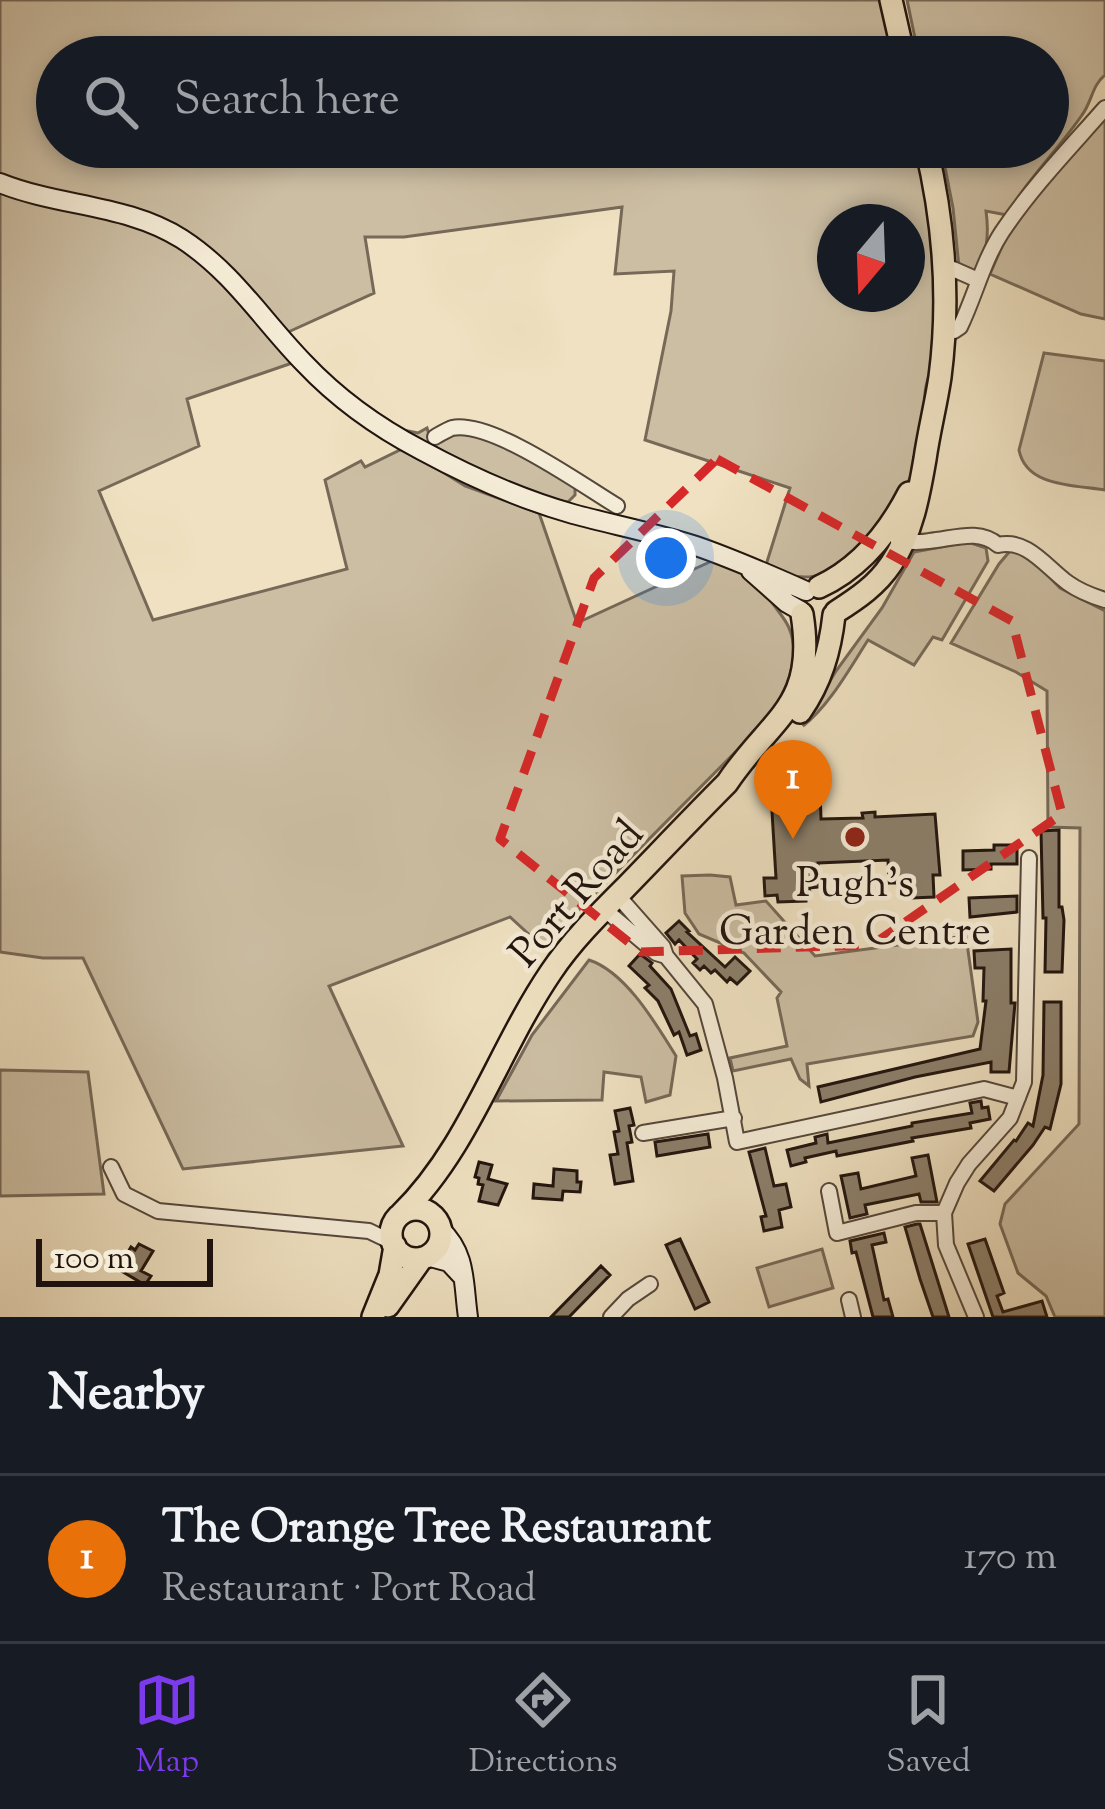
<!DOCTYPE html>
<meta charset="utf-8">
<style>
:root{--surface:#171b24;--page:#20242c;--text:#f1f3f6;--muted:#9ea1a6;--line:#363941;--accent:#7c3aed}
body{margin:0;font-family:"Sorts Mill Goudy",serif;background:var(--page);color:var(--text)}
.compass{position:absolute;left:817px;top:204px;width:108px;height:108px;border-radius:50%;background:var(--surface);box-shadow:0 6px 18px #0003;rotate:199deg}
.scale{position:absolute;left:36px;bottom:30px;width:177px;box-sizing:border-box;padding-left:12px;border:6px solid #21140e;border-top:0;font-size:33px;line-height:42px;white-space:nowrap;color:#21140e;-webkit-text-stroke:9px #f5ecd7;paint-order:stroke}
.you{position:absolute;left:666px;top:558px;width:42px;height:42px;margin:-30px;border:9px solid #fff;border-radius:50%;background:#1a73e8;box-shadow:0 0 0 18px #1a73e833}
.badge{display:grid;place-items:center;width:78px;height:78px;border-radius:50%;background:var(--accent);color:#fff;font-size:39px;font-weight:700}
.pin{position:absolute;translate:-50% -99px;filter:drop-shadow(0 3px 6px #0008)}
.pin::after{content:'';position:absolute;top:63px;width:42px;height:36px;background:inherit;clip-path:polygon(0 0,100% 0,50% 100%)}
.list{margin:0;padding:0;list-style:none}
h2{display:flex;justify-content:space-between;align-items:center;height:156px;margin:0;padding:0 48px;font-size:51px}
h2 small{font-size:39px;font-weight:400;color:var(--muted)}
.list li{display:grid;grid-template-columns:78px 1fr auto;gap:36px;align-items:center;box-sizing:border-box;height:168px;padding:0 48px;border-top:3px solid var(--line)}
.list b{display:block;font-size:45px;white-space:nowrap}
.list p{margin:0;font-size:39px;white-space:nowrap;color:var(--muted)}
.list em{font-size:39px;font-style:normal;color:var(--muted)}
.icon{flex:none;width:66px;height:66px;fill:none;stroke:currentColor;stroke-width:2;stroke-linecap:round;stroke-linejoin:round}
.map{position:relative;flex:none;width:1105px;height:1317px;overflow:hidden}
.search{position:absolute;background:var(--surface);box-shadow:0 6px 18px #0003;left:36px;right:36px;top:36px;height:132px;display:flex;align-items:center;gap:30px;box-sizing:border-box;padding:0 42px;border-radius:66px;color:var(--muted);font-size:45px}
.sheet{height:324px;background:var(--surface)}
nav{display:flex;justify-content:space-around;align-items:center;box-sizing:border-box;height:168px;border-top:3px solid var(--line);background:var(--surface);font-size:33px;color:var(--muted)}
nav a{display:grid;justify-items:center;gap:6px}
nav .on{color:var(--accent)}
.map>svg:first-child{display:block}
</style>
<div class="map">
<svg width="1105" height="1317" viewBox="0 0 1105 1317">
<rect width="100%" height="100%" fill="#efe1c1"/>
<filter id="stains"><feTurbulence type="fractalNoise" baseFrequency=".00167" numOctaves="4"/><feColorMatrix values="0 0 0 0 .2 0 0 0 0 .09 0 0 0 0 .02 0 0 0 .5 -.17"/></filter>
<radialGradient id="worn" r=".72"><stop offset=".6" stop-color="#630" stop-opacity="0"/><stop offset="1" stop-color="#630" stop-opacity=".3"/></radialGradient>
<path fill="#ccbea3" stroke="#766958" stroke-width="3" fill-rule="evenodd" d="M0,0H883L893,57H57V147H917C929,208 938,268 934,330C934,342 933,355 931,367C929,377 925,385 925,394C924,417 923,445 915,467C905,494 876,528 856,549C827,579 803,586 766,565L790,488L645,440L671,311L674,271L615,274L622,207L404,237H365L374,293L286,333L216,255L14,182L0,173ZM835,222H907V294H835Z
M907,0H1105V75C1092,85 1092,102 1082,115C1058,150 1028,178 1007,215L986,211C989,232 987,254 977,272L959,267L953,208L941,147H1048V57H919Z
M1105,114V319L1081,314L990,274L1010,228Z
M0,189L137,223L204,262L295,362L187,399L199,446L99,491L153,620L347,569L325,480L361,461L365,467L404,448L465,486L539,513L577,623L714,560C745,570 754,577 773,604C778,611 786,620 789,628C802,658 785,692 770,717L562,927L546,950L510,917L329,986L403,1146L183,1169L83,958H43L0,952Z
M1044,353L1105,361V490C1074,485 1026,487 1019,450Z
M427,428L431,441L459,431L503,444L575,487V495L568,502C519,496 444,452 398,429L418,433Z
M968,542L986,548L988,561L942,640L933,637L914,665L868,640C850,668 829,706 803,726L836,671L882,608L914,552Z
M1010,551L1029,555L1060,588L1105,611V1317H1055L1046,1296L1018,1273L1000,1224L1005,1204L1079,1124L1080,828L1048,827L1047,691L1016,672L951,643L999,564Z
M710,875L730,877L736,905L766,901L815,956L966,936L978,1022L973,1036L807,1064L809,1086L800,1079L791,1059L733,1071L730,1058L787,1046L777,998L781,992L744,953L699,934L685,913L682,876Z
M589,960C626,972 656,1024 676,1056L670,1095L646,1102L641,1077L604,1072L602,1100L496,1101L532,1035Z
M0,1070L88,1072L104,1194L0,1196Z
M822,1249L833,1288L769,1307L757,1268Z"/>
<path fill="#8c7f6b" stroke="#21140e" stroke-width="3" d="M820,791L821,819L863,818L862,813L875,812V817L935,814L940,875H933L934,897L912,898L911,883H889L888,860L818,863L819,887L809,888L810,892H806V901L778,902L777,895L765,896L764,878H776L771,795Z
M1059,830V907H1062L1064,920L1062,972H1045L1046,918H1043L1041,831Z
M994,845H1017V864H991V869L963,870V851L994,850Z
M1017,896V912L970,917L969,898Z
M679,921L689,931L687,932L725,967L735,957L750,971L737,984L730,978L727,982L715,970L711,973L704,966L700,970L693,963L697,959L679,940L675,944L666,933Z
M1011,949V1003H1015L1009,1072H991V1062L915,1077L821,1102L818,1087L980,1049L986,1001H983L984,968H975L974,951Z
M640,954L652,963L650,966L671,989L690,1036L696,1034L701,1050L687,1055L679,1032L674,1035L658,1001L645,988L649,985L629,966Z
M1044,1002H1061V1084L1050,1129L1045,1127L1033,1145L994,1191L980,1181L1014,1140L1016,1141L1028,1123L1033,1126L1043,1075Z
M981,1101L982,1108L988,1107L990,1119L970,1123L971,1128L912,1138L913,1141L837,1156L836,1151L805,1158L806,1162L791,1166L787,1150L816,1143L815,1137L827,1134L828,1143L912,1126V1123L972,1113L970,1103Z
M630,1108L634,1125L629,1126L632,1142L627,1143L633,1181L615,1184L610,1155L618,1154L614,1132L619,1131L615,1111Z
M708,1134L710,1147L657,1156L655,1142Z
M765,1148L774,1186L786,1184L791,1207L779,1210L782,1227L764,1231L761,1217L766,1216L749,1152Z
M928,1155L937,1202H921L919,1194L865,1205L867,1214L850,1218L841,1176L858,1173L861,1189L916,1176L912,1158Z
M479,1162L492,1165L488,1179L507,1184L498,1205L479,1201L483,1185L478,1184L479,1178L475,1177Z
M554,1169L577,1171V1182H581L580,1192L563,1191L562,1200L533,1198L534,1184L553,1186Z
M917,1224H920L949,1317H933L920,1279L905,1227Z
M884,1233L886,1242L872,1245L884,1300L888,1299L893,1317H873L856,1252L852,1253L850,1241Z
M680,1239L709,1302L695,1309L666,1245Z
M985,1239L1004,1293L997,1296L1003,1312L1042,1301L1047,1317H993L968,1244Z
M139,1244L153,1251L141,1271L151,1276L145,1285L118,1269L131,1247L135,1250Z
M601,1266L610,1275L569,1317H551Z"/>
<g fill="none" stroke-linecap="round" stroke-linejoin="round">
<g stroke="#54473b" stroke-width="18">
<path id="street" d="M944,269H953L978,280
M944,330L954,331L960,327C975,296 983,261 1002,232C1032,187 1070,148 1105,108
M435,437C436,436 451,428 452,428C492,420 582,485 617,506
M898,541C909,542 919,543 929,541C953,539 979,528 998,545C1027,538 1046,567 1068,583C1079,591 1092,596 1105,600
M618,896L663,947L666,956L705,1004L725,1078L737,1142L984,1089L1018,1098
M604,909L656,953L666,956
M643,1133L734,1118
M111,1167L124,1194L158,1211L369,1231L392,1242
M829,1191L837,1233L916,1213H944
M849,1300L853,1317
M611,1317L628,1299L650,1284
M976,1317L946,1245L944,1213L957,1183L969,1164L1010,1118L1024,1082L1029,858"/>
</g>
<g stroke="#21140e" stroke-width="22">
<path id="secondary" d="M0,183C60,207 127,204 182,239C233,272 263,321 304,363C337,398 379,428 421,450C469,476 520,499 573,514C614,525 656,533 696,546C734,559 770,575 806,591
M751,571L787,603L801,611
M440,1229C467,1254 463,1283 468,1317
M427,1256L449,1262L462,1276"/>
</g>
<g stroke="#21140e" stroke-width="26">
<path id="primary" d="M891,0L904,57
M819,587C860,568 889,532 909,493
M836,612C858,598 877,585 891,564C912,534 919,494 925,459C929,431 936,404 940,377C950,300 944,222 926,147
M800,712C821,682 830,651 834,615
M391 1234a25 25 0 1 1 50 0a25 25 0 1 1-50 0Z
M401,1214C469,1148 498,1050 551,972C571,942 598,915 624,889C658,854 692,818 727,783C771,717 817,707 802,614
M388,1306L422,1258
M373,1317L390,1275L395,1246"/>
</g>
<use href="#street" stroke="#f5ecd7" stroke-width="14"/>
<use href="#secondary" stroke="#f5ecd7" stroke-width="18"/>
<use href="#primary" stroke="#efe1c1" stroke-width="21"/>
</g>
<path fill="none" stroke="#d62828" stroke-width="9" stroke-dasharray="24 15" stroke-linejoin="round" d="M717,459L1012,621L1062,814L872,945L641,952L500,839L594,578Z"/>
<circle fill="#8f2418" stroke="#f5ecd7" stroke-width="4.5" cx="855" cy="837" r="12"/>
<g text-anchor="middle" stroke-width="9" stroke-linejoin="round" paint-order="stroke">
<g font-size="42" fill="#21140e" stroke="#f5ecd7">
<text x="855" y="896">Pugh's<tspan x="855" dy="48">Garden Centre</tspan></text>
</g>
<g font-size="42" fill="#21140e" stroke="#f5ecd7">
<text transform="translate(575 892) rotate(-49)" y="15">Port Road</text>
</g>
</g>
<rect width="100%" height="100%" filter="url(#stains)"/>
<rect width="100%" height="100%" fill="url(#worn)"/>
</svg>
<svg class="compass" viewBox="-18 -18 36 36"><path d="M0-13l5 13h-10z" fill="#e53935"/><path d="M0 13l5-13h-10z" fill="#9ea1a6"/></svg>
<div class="scale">100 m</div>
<div class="you"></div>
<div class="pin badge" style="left:793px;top:839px;background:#e8710a">1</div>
<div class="search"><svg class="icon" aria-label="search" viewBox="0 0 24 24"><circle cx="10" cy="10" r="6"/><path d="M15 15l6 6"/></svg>Search here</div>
</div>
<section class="sheet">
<h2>Nearby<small></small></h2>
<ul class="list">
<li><span class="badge" style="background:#e8710a">1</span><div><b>The Orange Tree Restaurant</b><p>Restaurant · Port Road</p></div><em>170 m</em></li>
</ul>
</section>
<nav>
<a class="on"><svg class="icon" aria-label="map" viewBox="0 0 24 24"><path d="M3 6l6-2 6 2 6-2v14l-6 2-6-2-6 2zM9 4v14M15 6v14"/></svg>Map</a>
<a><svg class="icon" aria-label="directions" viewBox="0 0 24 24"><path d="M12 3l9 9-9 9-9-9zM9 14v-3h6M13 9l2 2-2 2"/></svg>Directions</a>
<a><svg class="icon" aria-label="saved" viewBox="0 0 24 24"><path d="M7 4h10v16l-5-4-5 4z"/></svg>Saved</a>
</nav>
